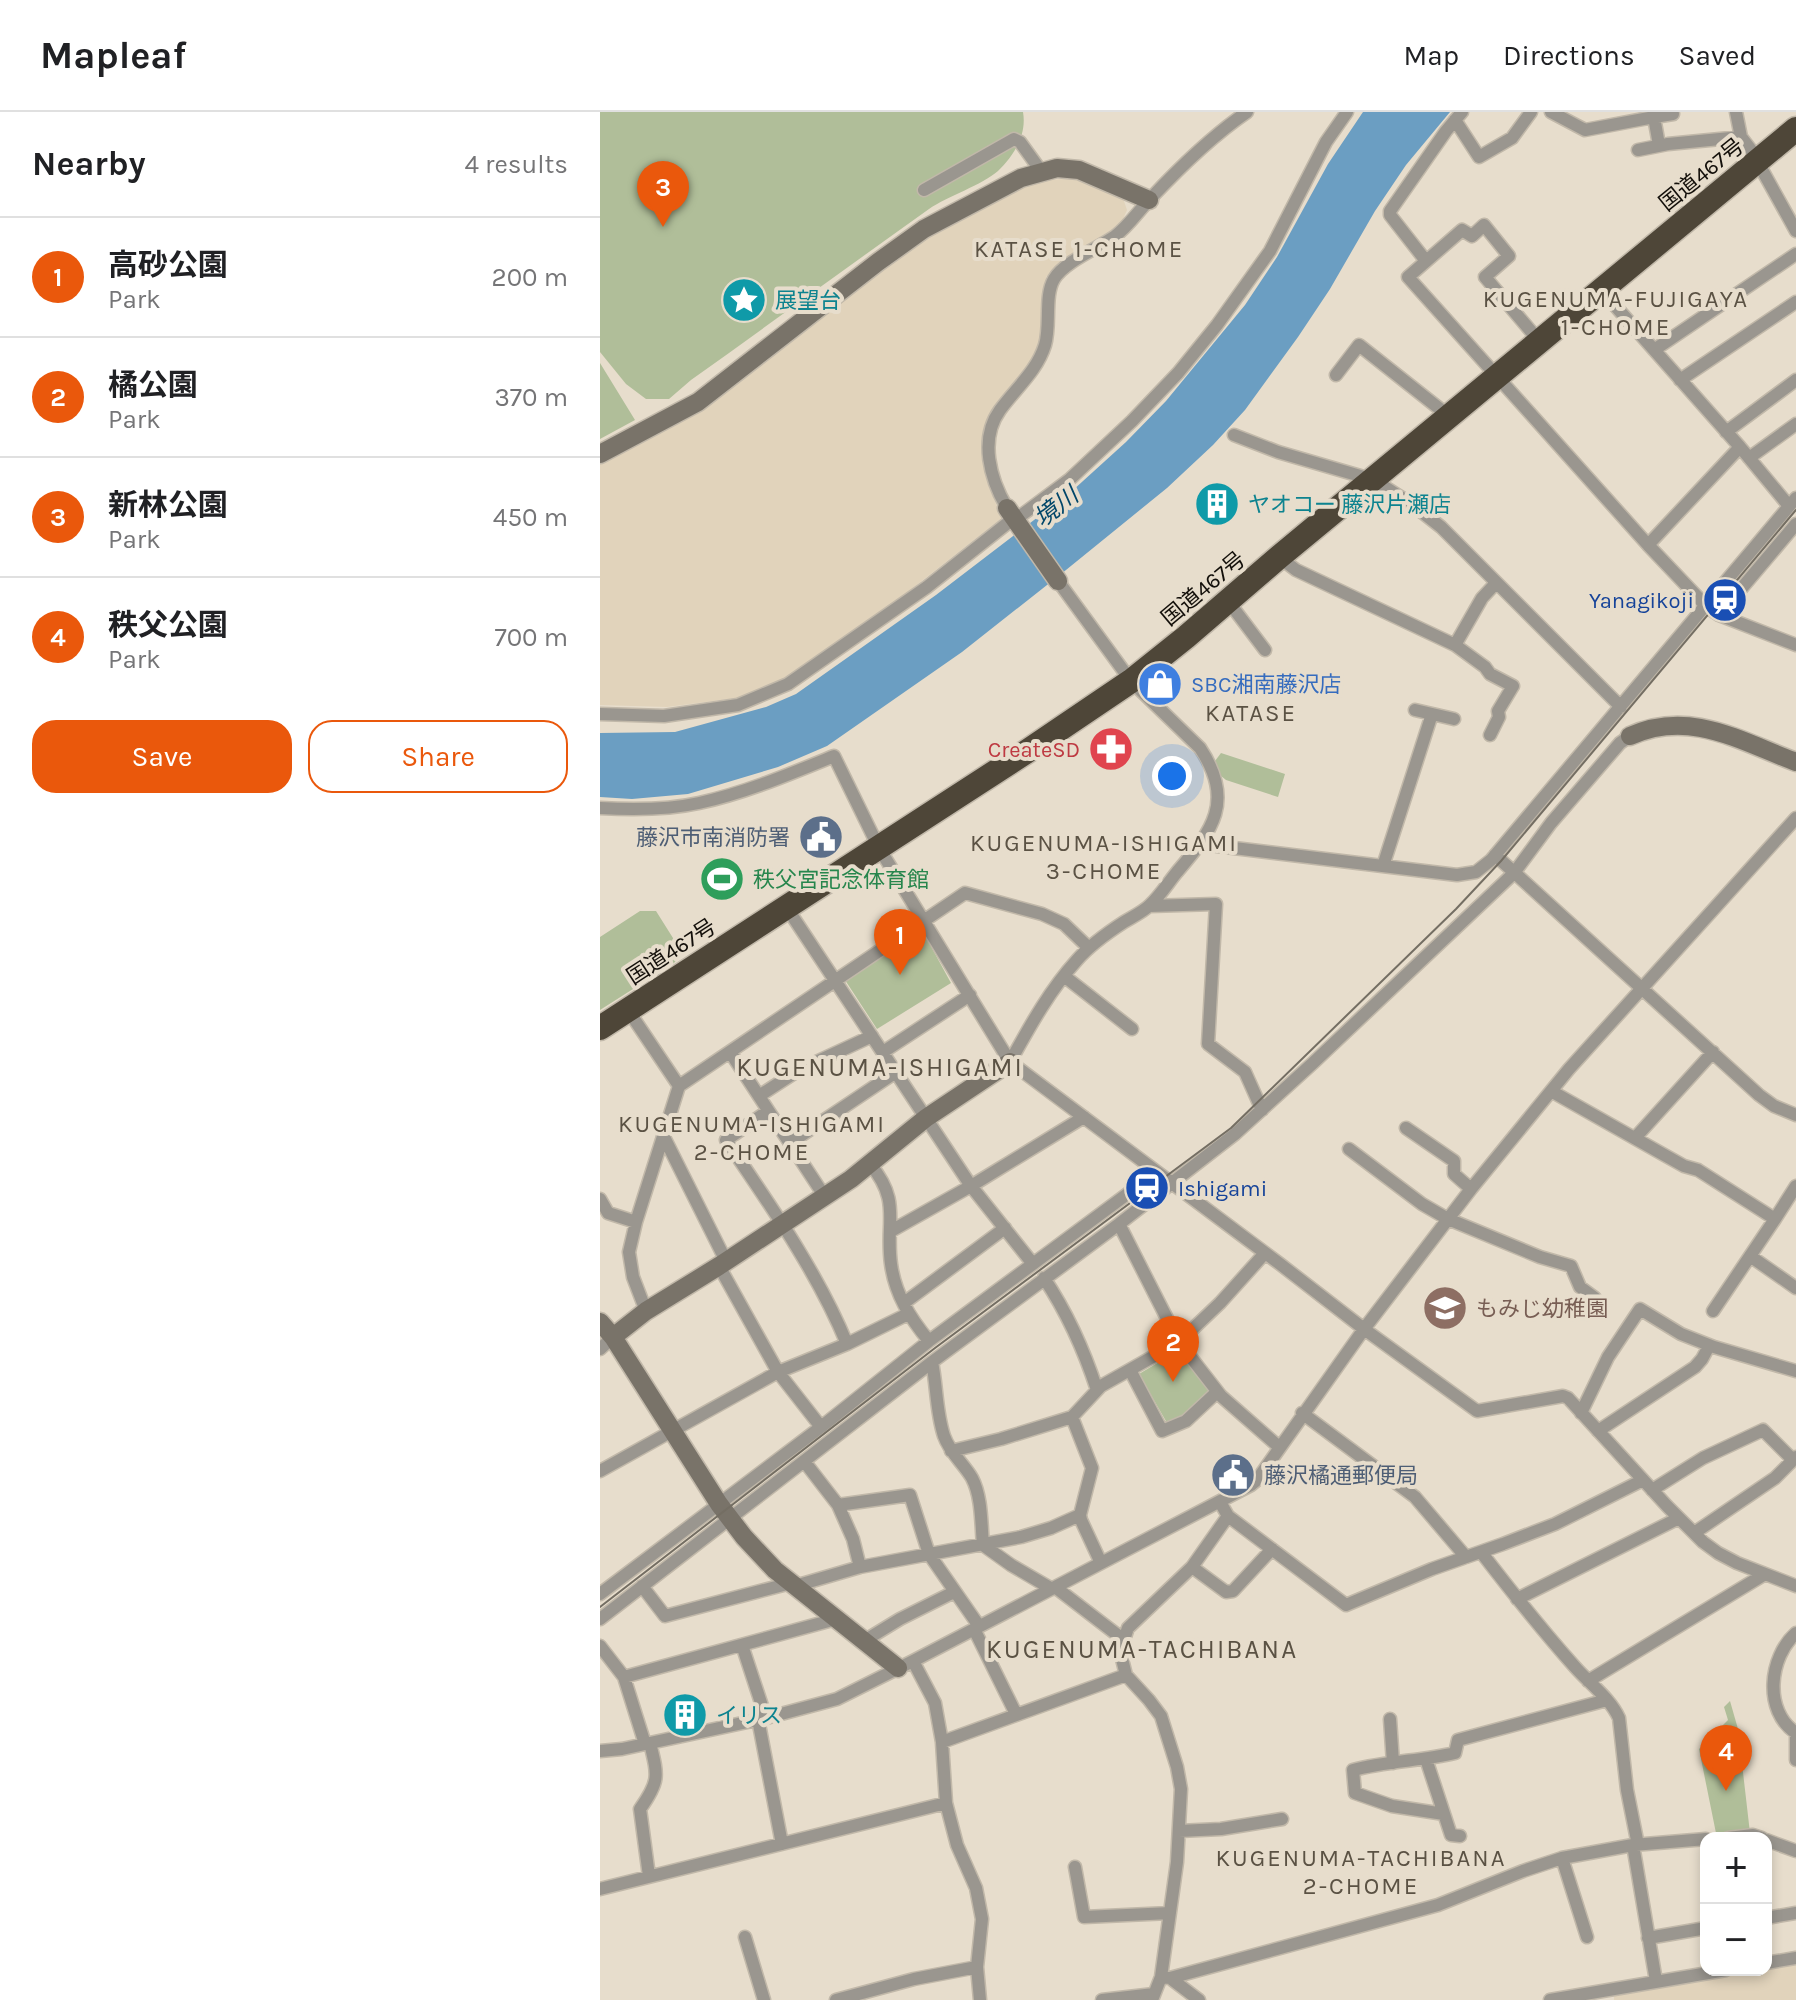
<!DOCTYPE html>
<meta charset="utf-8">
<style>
:root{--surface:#fff;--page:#f6f6f6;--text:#202124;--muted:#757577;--line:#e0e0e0;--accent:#ea580c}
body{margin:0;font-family:Karla,"Noto Sans JP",sans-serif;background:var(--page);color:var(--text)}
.controls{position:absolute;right:24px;bottom:24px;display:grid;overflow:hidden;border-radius:16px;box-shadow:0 4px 12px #0003}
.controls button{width:72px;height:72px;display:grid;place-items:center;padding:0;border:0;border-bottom:2px solid var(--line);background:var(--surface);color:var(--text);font:40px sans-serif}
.you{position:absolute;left:572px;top:664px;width:28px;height:28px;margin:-20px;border:6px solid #fff;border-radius:50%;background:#1a73e8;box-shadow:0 0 0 12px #1a73e833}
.badge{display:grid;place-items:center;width:52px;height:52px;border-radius:50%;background:var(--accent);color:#fff;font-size:26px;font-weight:700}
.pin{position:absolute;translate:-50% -66px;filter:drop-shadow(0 2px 4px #0008)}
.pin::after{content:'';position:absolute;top:42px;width:28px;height:24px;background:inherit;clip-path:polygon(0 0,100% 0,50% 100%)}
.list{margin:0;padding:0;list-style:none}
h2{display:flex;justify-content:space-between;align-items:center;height:104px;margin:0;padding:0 32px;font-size:34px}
h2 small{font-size:26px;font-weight:400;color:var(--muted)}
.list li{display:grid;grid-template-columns:52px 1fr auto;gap:24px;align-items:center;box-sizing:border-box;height:120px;padding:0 32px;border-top:2px solid var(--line)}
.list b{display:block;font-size:30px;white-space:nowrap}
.list p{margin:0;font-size:26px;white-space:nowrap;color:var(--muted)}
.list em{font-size:26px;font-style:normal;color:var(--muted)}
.actions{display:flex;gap:16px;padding:24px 32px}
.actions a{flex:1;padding:18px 0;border:2px solid var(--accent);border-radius:24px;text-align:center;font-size:28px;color:var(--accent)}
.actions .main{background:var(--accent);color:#fff}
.map{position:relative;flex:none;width:1196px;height:1888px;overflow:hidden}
header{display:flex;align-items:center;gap:48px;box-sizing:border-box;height:112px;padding:0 40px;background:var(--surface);border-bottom:2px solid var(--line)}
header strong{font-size:38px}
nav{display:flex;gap:44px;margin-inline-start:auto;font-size:28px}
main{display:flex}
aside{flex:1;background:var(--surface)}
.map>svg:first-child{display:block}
</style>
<header>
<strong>Mapleaf</strong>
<nav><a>Map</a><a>Directions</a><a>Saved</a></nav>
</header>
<main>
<aside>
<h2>Nearby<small>4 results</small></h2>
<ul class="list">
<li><span class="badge">1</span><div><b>高砂公園</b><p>Park</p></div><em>200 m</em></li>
<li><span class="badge">2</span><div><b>橘公園</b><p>Park</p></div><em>370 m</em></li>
<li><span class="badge">3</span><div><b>新林公園</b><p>Park</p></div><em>450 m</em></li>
<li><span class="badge">4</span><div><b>秩父公園</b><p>Park</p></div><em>700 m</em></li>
</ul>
<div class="actions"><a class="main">Save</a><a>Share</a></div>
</aside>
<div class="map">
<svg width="1196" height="1888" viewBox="0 0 1196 1888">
<rect width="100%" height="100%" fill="#e7ddcc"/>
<path fill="#e1d3bb" d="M475,66L523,86L527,98L521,112L462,148L446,165L442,220L432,251L389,305L383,328L387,370L402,406L267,512L189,565L137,586L67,595L0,593V347L89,301L333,116L435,69Z
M1196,1850V1888H1014V1885L1018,1880L1149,1858H1166V1855Z"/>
<path fill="#b0be99" d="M0,0H423C427,23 414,43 398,59C382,73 348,84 329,97C249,154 171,211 91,268L69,287H46L26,272L0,240Z
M0,251L35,308L0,327Z
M621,641L685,662L678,685L626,668L621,664L615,649Z
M40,799H56L78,834L80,844L74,851L0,898V825Z
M322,818L351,871L277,917L245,868Z
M579,1238L609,1278L584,1303L567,1311L539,1262Z
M1130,1589L1138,1617L1150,1721L1117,1726L1099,1637L1128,1608L1124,1595Z"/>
<path fill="#6b9ec2" d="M763,0H850L806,53L775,99L730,177L698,225L645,298L613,333L567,376L466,458L362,540L227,634L178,655L88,682L32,687L0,685V621L75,620L166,595L196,582L336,483L472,379L526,330L566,289L645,193L677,145L728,52Z"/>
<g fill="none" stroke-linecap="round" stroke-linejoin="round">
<g stroke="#c1b8a9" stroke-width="15">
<path id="street" d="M951,0L985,18L1054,5L1059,33
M1136,0L1141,25L1151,38L1196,119
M1054,5L1073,2
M855,8L879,45L912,26L931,0
M1038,38L1068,32L1141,25
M324,78L414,27L420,30L441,59
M826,149L790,103V99L846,19L862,0
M1002,179L1140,335L1189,394
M940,230L885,165L909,144L884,113L872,124L862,118L808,165L1048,433L1106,494L1119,503L1196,533
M1054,238L1196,142
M736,263L759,233L850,305
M1080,268L1196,190
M1126,320L1196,268
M634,323L678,340L774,368L813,393L841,415L1021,595
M1149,346L1196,312
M407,396C390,367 379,327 400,298C416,276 437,259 445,233C451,213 444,184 454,167C464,150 498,136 514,125C529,114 539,98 552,85C581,54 612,24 647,0
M415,408L470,367L532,309L578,261L617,213L670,139L726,30L747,0
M1048,433L1140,335
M679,445L696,458L855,533L885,555L890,562L913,574L898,599L899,605L890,623
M628,489L665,538
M1119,503L1196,412
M855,533L882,486L896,471
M815,598L854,607
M0,602L64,604L138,593L188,572L327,475L414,406
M0,696C33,698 67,698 99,691C145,681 190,662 234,644L279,736L410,950L680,1152L764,1217L877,1299L963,1284L968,1286L1067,1394L1103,1430L1118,1441L1137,1451L1196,1474
M601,732L857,763L876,760L891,748L1196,386
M895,743L1159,983L1174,994L1196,1003
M783,754L832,602
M549,794L616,792L608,932L645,960L662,998
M187,796L371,1074L433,1152
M464,864L532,917
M28,898L79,974
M130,940L225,1085
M283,940L370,883
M410,950C430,914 449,879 477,848C490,833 507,821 524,810C532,805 543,800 550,793C560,784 568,771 577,760C613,718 635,689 600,636L531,569L458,469
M951,979L1059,1040L1084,1054L1098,1058L1175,1107L1113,1199
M159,984L199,958L272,924
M168,999L126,1028C170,1093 217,1159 247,1232
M806,1016L854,1049V1062L871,1077
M63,1023L126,1149
M1035,1026L1113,940
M190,1031L296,960
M749,1037L822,1092L848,1107L940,1145L971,1154L980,1175L995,1186
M270,1052C302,1090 285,1110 291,1152C295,1182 310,1206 329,1229
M0,1087L8,1101L36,1110
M1175,1107L1196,1074
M519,1112L579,1230L621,1284L679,1335
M291,1119L371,1074L484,1005
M1150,1144L1196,1176
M119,1154L178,1260L221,1315
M444,1166C468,1202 484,1238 497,1278
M304,1191L405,1116
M46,1199L33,1165L29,1140L36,1110L79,974L365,781L442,802L464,812L489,836
M0,1237L13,1225
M332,1250C337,1275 336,1300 344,1324C350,1341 363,1351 372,1366C382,1385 381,1411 383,1433L411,1453L452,1477
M530,1258L562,1319L586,1309L617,1280
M702,1301L815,1385L866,1445
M981,1301L1008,1245L1040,1197L1081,1222L1114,1235L1196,1259
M472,1305L492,1356L480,1403L481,1408L501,1451
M998,1319L1095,1255L1102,1247L1109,1234
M351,1339L401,1327L472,1305L501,1274L579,1230L620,1191L665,1141
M204,1349L238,1393L253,1427L260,1455
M0,1359L178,1260L247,1232L308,1202
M1052,1378L1103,1346L1163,1318L1193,1348
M238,1393L310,1383L329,1442L379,1514
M628,1404L746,1493L832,1457L903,1432L955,1412L1043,1368
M1094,1421L1175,1366L1196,1345
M881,1440C911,1479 942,1518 975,1555C990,1572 1010,1586 1019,1606L1027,1678L1038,1733
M592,1455L626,1480L633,1479L672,1437
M42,1474L65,1504L191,1471
M195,1474L260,1455L421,1425L451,1416L480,1403
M455,1475L524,1528
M0,1482L221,1315L329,1229L557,1060
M917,1487L1079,1406
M0,1507L332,1250L519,1112L635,1022L713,951L914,761L951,711L1020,631L1030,624
M374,1517L416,1602
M1196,1521C1169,1545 1163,1599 1196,1621
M264,1529L300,1507L354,1480
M142,1533L166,1606
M0,1534L24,1565L45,1632
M313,1549L335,1591L342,1630L346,1691L357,1733L376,1776L382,1807L377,1855L380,1888
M24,1565L236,1507
M988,1569L1165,1462
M158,1607L182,1732
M790,1607L793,1651
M1196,1623V1648
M342,1630L526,1563
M0,1639L22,1637L166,1606L237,1587L313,1549L651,1373L657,1368L764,1217L871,1077L969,957L1196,706
M826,1647L851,1723L860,1724
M844,1702L792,1694L755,1681L753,1658C787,1649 821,1649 855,1641L858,1628L1007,1588
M579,1719L621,1717L682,1707
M1128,1726L1153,1723L1162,1726
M1166,1728L1196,1739
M1033,1733L1056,1869
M962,1746L987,1825
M475,1755L484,1805L570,1801
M49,1764L40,1697C60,1669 58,1664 50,1631
M0,1777L346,1691
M1166,1806L1196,1801
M145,1825L164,1888
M1048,1826L1106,1816
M1166,1851L1196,1846
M561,1865L570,1866L838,1793L923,1759L962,1746L1033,1733L1106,1727
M570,1866L599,1888
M236,1888L314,1867L377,1855
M502,1888L554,1882
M552,1888L561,1865L577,1750L581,1677L577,1655L561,1604L549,1588L526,1563L520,1539L528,1516L592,1455L628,1404L620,1390
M950,1888L1126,1858"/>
</g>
<g stroke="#c1b8a9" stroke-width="21">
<path id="secondary" d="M0,342L98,290L278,150L324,117L421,66L457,56L479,58L549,88
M407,396L458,469
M1030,624C1090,597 1140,629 1196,650
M0,1210L13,1225L119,1392L144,1425L175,1458L298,1556
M13,1225L46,1199L119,1154L251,1067L326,1006L410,950"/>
</g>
<g stroke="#c1b8a9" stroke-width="27">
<path id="highway" d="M0,916L426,640L531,569L586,525L679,445L1196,17"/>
</g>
<use href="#street" stroke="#9a968f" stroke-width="12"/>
<use href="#secondary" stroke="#797369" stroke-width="18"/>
<use href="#highway" stroke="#4e4638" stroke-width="24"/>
<path stroke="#746e63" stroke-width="2" d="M0,1495L335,1236L631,1016L856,797L901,749L1196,398"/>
</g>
<defs>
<g id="sight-disc" transform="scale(2.3)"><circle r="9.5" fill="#0f9aa8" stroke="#e7ddcc"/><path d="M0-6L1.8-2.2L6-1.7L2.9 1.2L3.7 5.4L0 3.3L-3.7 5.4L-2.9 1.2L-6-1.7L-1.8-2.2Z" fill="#fff"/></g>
<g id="building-disc" transform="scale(2.3)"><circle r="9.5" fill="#0f9aa8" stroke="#e7ddcc"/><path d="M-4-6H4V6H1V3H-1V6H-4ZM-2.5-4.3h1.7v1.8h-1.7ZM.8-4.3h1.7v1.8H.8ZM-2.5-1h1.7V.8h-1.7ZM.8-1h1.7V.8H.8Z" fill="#fff"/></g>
<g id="station-disc" transform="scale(2.3)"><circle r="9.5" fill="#1a4fb4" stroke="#e7ddcc"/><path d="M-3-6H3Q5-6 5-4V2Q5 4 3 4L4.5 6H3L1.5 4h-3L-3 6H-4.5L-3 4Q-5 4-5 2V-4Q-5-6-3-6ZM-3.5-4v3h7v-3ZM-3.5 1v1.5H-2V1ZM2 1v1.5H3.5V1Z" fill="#fff"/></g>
<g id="shop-disc" transform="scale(2.3)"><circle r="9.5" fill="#3f7fe0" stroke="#e7ddcc"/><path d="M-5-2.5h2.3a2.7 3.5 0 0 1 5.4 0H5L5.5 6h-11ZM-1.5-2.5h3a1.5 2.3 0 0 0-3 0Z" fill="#fff"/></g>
<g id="pharmacy-disc" transform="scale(2.3)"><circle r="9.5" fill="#e0444e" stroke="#e7ddcc"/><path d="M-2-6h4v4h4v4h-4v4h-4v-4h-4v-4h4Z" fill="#fff"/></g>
<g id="civic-disc" transform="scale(2.3)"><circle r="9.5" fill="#5c6f8a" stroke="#e7ddcc"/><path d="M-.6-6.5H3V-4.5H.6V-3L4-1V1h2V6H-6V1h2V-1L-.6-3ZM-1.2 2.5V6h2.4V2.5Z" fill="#fff"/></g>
<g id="stadium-disc" transform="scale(2.3)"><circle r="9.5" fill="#2e9e5b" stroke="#e7ddcc"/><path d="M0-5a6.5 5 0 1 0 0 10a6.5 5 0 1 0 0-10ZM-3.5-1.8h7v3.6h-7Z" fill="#fff"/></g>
<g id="school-disc" transform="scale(2.3)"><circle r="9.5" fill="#8d6e63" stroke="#e7ddcc"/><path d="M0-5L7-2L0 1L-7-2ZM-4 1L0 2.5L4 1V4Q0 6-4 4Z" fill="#fff"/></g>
</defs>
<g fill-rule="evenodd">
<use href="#sight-disc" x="144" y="188"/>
<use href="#building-disc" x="617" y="392"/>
<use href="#station-disc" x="1125" y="488"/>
<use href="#shop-disc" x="560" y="572"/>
<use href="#pharmacy-disc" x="511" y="637"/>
<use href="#civic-disc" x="221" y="725"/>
<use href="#stadium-disc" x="122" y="767"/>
<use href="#station-disc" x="547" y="1076"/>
<use href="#school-disc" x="845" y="1196"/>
<use href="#civic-disc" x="633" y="1363"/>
<use href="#building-disc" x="85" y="1603"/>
</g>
<g text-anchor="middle" stroke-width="8" stroke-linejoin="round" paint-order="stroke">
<g font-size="22" fill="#130f0a" stroke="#e7ddcc">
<text transform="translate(1101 62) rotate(-39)" y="8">国道467号</text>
<text transform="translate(603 476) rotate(-40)" y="8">国道467号</text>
<text transform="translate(71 839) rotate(-33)" y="8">国道467号</text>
</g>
<g font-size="22" fill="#0d838f" stroke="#e7ddcc" text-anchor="start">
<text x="175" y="196">展望台</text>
<text x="648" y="400">ヤオコー 藤沢片瀬店</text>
<text x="116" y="1611">イリス</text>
</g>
<g font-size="22" fill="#164399" stroke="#e7ddcc" text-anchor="end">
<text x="1094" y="496">Yanagikoji</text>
<text x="578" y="1084" text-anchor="start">Ishigami</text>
</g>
<g font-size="22" fill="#366cbe" stroke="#e7ddcc" text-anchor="start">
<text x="591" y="580">SBC湘南藤沢店</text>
</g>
<g font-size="22" fill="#be3a42" stroke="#e7ddcc" text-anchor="end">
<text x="480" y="645">CreateSD</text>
</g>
<g font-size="22" fill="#4e5e75" stroke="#e7ddcc" text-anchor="end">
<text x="190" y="733">藤沢市南消防署</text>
<text x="664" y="1371" text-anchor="start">藤沢橘通郵便局</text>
</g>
<g font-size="22" fill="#27864d" stroke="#e7ddcc" text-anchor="start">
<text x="153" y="775">秩父宮記念体育館</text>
</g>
<g font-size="22" fill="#785e54" stroke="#e7ddcc" text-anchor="start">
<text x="876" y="1204">もみじ幼稚園</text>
</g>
<g font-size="24" letter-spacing="2" fill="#5b5244" stroke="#e7ddcc">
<text x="479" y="145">KATASE 1-CHOME</text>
<text x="1016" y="195">KUGENUMA-FUJIGAYA<tspan x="1016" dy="28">1-CHOME</tspan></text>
<text x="651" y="609">KATASE</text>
<text x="504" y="739">KUGENUMA-ISHIGAMI<tspan x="504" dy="28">3-CHOME</tspan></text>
<text x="152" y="1020">KUGENUMA-ISHIGAMI<tspan x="152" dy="28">2-CHOME</tspan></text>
<text x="761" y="1754">KUGENUMA-TACHIBANA<tspan x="761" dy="28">2-CHOME</tspan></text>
</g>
<g font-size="24" font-style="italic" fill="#014669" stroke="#e7ddcc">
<text transform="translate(456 395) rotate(-38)" y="8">境川</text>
</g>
<g font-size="26" letter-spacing="2" fill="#5b5244" stroke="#e7ddcc">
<text x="280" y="964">KUGENUMA-ISHIGAMI</text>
<text x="542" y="1546">KUGENUMA-TACHIBANA</text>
</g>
</g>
</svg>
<div class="controls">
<button>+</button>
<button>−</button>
</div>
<div class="you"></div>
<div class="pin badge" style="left:300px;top:863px">1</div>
<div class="pin badge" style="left:573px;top:1270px">2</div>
<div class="pin badge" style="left:63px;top:115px">3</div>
<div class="pin badge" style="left:1126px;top:1679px">4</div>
</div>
</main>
